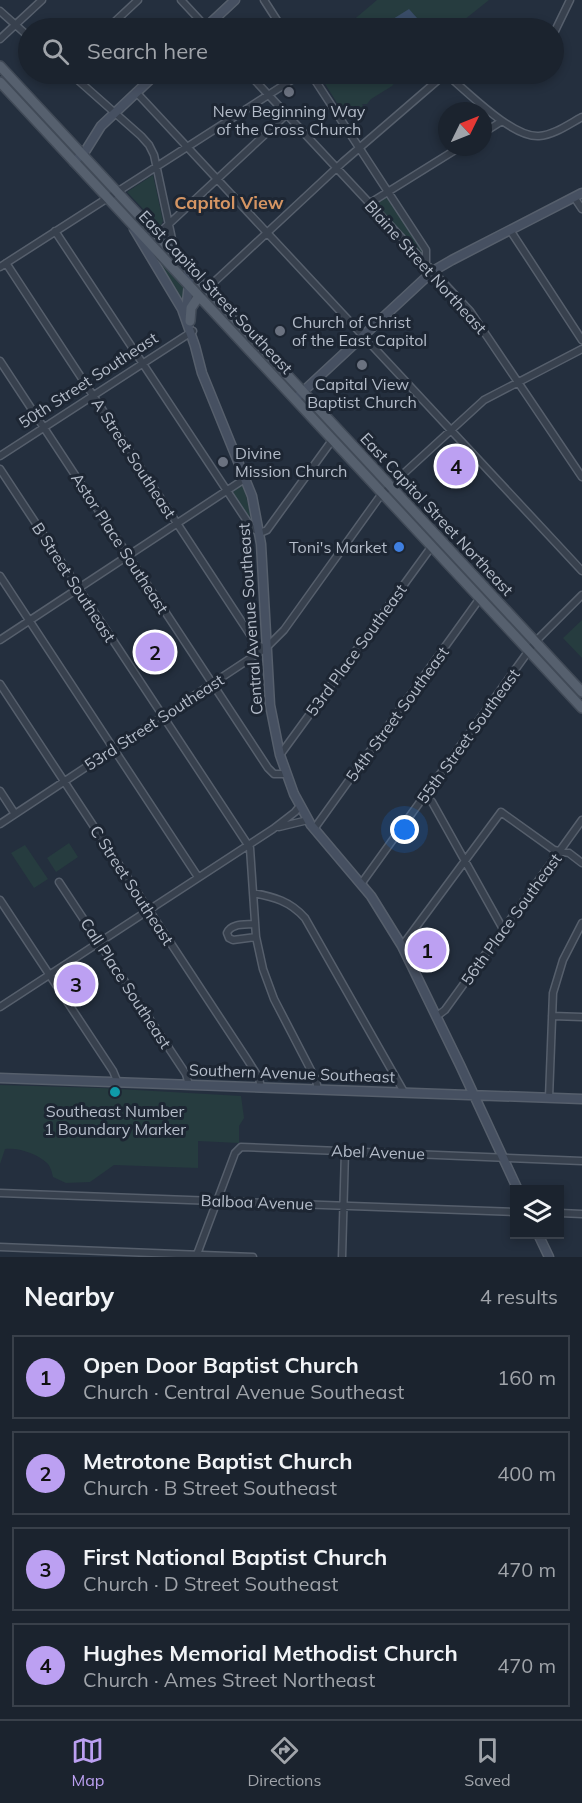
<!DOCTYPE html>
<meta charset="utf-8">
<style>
:root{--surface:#1b232e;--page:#282f3a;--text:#f1f3f6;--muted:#a0a4aa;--line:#39404a;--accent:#bca0f2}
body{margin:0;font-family:Mulish,sans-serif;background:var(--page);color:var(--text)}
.controls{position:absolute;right:18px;bottom:18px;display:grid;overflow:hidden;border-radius:0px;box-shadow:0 3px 9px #0003}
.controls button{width:54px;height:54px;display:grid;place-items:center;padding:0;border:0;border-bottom:2px solid var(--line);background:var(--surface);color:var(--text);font:30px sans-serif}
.compass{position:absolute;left:438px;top:102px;width:54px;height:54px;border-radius:50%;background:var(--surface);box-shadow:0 3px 9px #0003;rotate:47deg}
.you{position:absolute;left:405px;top:830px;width:21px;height:21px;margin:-15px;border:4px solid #fff;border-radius:50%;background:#1a73e8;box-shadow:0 0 0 9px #1a73e833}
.badge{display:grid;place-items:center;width:39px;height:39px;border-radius:50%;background:var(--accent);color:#111;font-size:20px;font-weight:700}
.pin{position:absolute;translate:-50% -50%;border:3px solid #fff;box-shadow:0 2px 6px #0006}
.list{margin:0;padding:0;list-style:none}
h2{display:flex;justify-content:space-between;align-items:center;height:78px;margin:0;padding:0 24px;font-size:26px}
h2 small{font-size:20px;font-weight:400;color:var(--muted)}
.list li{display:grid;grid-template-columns:39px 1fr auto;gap:18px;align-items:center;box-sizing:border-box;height:84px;margin:0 12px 12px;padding:0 12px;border:2px solid var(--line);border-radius:0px}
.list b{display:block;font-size:22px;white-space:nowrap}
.list p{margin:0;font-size:20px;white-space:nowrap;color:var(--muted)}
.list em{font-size:20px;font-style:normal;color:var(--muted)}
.icon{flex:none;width:33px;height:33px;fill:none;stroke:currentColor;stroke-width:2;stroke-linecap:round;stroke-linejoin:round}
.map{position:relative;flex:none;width:582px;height:1257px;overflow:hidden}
.search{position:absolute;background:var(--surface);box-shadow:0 3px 9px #0003;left:18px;right:18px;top:18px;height:66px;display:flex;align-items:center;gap:15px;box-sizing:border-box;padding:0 21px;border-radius:33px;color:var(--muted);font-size:22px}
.sheet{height:462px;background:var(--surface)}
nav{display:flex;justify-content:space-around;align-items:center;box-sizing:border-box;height:84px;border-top:2px solid var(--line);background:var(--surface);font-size:16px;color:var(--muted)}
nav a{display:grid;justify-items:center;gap:3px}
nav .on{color:var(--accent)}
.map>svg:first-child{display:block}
</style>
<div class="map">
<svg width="582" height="1257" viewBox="0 0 582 1257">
<rect width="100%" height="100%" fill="#242f3e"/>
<path fill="#263c3f" d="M377,0H489L454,28H344Z
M319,74H402L392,86L371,99L367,104H362L364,108L347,119Z
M153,175L163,221L160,227L127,192Z
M386,198L390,199L420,246L424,253L423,255L378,207V203Z
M150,249L187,289L184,303L177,295Z
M242,486L244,488L252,520L233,495L234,490Z
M582,620V658L563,638Z
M69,843L78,857L56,872L47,858Z
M25,845L48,879L34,888L11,853Z
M0,1085L101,1088L241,1096L244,1118L239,1126V1143L198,1141V1168L114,1165L90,1182L66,1183L53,1177C52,1173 51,1167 47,1163C38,1154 18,1147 5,1149L0,1164Z"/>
<path fill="#394c67" d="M409,9L417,18L409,28H400L393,19Z"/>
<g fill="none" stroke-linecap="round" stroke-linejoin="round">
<g stroke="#565f6c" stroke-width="9">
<path id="street" d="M181,0L207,28
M264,0L282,28
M0,11L28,36
M108,28L138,0
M554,33L570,0
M0,39L42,0
M71,74L141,136L149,145L154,155L175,253
M249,74L470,311L582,477
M311,74L426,250V264
M446,74C467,91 512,138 539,136C554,135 569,124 582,117
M136,92L582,571
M483,133L502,121
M574,197L582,209
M370,203L460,147
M510,230L582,340
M55,231L251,527L260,533L267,530L333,439
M157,235L287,114
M6,263L257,645L266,648
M0,267L301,74
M199,296L343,162L445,74
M0,361L268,768L274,774H286
M0,456L193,331
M0,469L250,848L256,937L263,969L274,999L316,1080L318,1090
M0,576L198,877
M0,640L246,478
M0,684L247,1059L259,1078L261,1088
M280,755L432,546
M0,791L15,814
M425,794L432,802L503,929
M0,824L266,648L284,630L378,499L390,486L484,400L582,349
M279,827L308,820
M314,829L480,598
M59,882L186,1074L189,1085
M361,884L535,642L582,595
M253,893C274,897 290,901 305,918L404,1092
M0,900L113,1071L118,1083
M255,924C245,925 231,923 227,933L229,938L233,940L256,937
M402,946L501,812L554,850L569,853L582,863
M0,1007L273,829L295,812L300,806
M437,1016L445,1010L582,820
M552,1016L582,1017
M549,1098L553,993L563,960L582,923
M0,1193L514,1212
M560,1213L582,1214
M0,1247L253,1257
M196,1257L235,1153L241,1147L582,1161
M342,1257L345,1151"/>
</g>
<g stroke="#565f6c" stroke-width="11">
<path id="secondary" d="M205,28L235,0
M74,162L86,150L101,126L156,74
M134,229L182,309L195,346L202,373L252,496L261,544L270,705L280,755L294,794L311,825L371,896L402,946L460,1065L518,1190
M187,267C193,287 183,300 189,316
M295,399L433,271L452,260L582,193
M0,1078L582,1099
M538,1234L549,1257"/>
</g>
<g stroke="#414a57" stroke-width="12">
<path id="primary" d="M0,66L582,692
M0,82L582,708
M190,321L191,308L199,296"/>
</g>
<use href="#street" stroke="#38414e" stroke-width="6"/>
<use href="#secondary" stroke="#465061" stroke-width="8"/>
<use href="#primary" stroke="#56606e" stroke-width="9"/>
</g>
<g fill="#6b7280" stroke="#1d2633" stroke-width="2">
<circle cx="289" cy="92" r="6"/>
<circle cx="280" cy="331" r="6"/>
<circle cx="362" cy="365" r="6"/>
<circle cx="223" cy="462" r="6"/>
</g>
<circle fill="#3f7fe0" stroke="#1d2633" stroke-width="2" cx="399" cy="547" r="6"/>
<circle fill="#0f9aa8" stroke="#1d2633" stroke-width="2" cx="115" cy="1092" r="6"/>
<g text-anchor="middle" stroke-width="6" stroke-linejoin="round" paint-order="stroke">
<g font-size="16" fill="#b4bcc9" stroke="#1d2633">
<text x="289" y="117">New Beginning Way<tspan x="289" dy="18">of the Cross Church</tspan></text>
<text x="292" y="328" text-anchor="start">Church of Christ<tspan x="292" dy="18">of the East Capitol</tspan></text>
<text x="362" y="390">Capital View<tspan x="362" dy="18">Baptist Church</tspan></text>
<text x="235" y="459" text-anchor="start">Divine<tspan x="235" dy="18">Mission Church</tspan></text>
<text x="387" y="553" text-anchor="end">Toni's Market</text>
<text x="115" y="1117">Southeast Number<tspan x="115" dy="18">1 Boundary Marker</tspan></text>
</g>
<g font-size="16" fill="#b4bcc9" stroke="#1d2633">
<text transform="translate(426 267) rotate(48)" y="6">Blaine Street Northeast</text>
<text transform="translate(216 292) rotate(47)" y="6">East Capitol Street Southeast</text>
<text transform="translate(88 380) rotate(-33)" y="6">50th Street Southeast</text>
<text transform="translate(134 458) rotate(57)" y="6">A Street Southeast</text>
<text transform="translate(437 514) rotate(47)" y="6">East Capitol Street Northeast</text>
<text transform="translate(120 543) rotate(57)" y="6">Astor Place Southeast</text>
<text transform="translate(74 582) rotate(57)" y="6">B Street Southeast</text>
<text transform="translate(250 619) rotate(-94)" y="6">Central Avenue Southeast</text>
<text transform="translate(356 650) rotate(-54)" y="6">53rd Place Southeast</text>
<text transform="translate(397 714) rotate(-54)" y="6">54th Street Southeast</text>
<text transform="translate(154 722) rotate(-33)" y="6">53rd Street Southeast</text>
<text transform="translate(468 736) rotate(-54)" y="6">55th Street Southeast</text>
<text transform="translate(132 885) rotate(57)" y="6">C Street Southeast</text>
<text transform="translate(511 919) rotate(-54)" y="6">56th Place Southeast</text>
<text transform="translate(126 983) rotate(57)" y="6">Call Place Southeast</text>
<text transform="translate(292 1073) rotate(2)" y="6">Southern Avenue Southeast</text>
<text transform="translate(378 1152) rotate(2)" y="6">Abel Avenue</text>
<text transform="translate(257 1202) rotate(2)" y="6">Balboa Avenue</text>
</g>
<g font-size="18" font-weight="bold" fill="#d59563" stroke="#1d2633">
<text x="229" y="209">Capitol View</text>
</g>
</g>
</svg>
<div class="controls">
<button><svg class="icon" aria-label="layers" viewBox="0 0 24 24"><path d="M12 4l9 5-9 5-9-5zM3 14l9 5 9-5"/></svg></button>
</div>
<svg class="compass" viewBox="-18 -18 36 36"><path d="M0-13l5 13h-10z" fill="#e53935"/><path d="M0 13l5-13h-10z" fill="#a0a4aa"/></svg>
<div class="you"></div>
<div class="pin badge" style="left:427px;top:950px">1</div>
<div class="pin badge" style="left:155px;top:652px">2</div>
<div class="pin badge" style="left:76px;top:984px">3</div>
<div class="pin badge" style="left:456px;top:466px">4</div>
<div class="search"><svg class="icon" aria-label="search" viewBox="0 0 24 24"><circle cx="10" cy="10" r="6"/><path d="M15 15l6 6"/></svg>Search here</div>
</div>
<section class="sheet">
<h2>Nearby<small>4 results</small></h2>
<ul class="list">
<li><span class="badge">1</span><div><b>Open Door Baptist Church</b><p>Church · Central Avenue Southeast</p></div><em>160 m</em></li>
<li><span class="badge">2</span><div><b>Metrotone Baptist Church</b><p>Church · B Street Southeast</p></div><em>400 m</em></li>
<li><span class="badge">3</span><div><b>First National Baptist Church</b><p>Church · D Street Southeast</p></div><em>470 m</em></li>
<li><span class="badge">4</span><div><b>Hughes Memorial Methodist Church</b><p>Church · Ames Street Northeast</p></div><em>470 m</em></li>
</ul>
</section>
<nav>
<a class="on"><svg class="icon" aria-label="map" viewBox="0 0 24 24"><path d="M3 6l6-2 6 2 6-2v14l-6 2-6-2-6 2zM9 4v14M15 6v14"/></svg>Map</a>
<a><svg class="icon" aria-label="directions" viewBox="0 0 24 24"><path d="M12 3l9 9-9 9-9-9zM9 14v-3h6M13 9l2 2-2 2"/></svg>Directions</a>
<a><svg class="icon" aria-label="saved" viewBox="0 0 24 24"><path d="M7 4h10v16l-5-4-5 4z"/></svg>Saved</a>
</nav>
